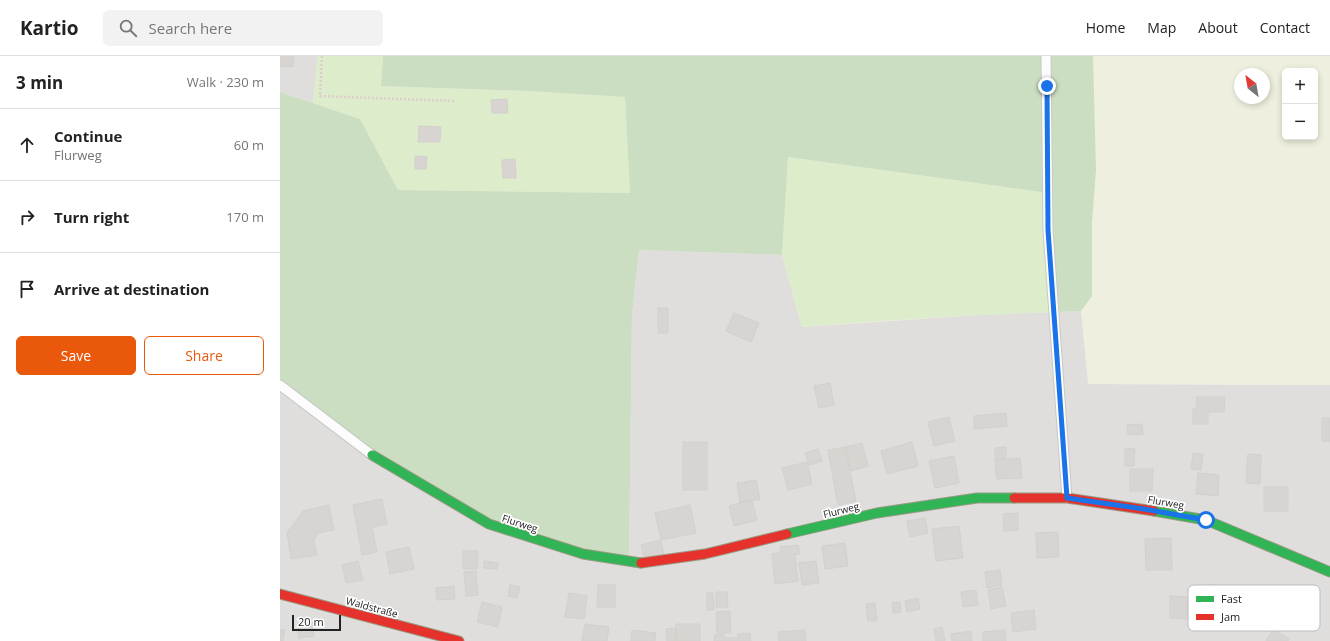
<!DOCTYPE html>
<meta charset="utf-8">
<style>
:root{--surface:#fff;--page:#f2f2f2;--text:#222;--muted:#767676;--line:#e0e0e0;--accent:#ea580c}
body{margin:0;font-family:"Open Sans",sans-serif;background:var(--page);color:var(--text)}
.controls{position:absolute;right:12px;top:12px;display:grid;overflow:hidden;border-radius:6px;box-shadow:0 2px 6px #0003}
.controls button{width:36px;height:36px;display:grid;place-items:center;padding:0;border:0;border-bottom:1px solid var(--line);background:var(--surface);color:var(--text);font:20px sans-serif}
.compass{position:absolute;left:954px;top:12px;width:36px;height:36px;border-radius:50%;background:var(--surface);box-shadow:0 2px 6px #0003;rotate:329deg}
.scale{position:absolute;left:12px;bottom:10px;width:49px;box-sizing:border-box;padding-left:4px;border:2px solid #222;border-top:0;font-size:11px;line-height:14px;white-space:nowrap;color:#222;-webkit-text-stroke:3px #fff;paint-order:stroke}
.stop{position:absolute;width:12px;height:12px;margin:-9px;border:3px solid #1a73e8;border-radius:50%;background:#fff}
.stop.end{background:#1a73e8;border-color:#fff;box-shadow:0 1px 4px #0008}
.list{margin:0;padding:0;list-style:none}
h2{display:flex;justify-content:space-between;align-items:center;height:52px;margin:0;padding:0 16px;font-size:17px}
h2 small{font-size:13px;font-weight:400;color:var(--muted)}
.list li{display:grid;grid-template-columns:26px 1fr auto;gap:12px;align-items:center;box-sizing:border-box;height:72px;padding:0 16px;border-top:1px solid var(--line)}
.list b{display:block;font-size:15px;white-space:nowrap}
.list p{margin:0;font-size:13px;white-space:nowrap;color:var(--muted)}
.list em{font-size:13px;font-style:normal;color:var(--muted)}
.actions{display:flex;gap:8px;padding:12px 16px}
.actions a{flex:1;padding:9px 0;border:1px solid var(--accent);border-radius:6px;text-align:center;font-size:14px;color:var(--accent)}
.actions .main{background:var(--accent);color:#fff}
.icon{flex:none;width:22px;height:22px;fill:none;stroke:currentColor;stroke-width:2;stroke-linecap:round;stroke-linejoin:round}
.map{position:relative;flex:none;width:1050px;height:585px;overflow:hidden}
header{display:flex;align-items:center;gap:24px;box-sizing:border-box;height:56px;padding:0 20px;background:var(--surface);border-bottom:1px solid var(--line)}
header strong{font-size:19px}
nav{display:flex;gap:22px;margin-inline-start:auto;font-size:14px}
.search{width:280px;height:36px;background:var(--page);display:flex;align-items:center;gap:10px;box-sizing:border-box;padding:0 14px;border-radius:6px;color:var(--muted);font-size:15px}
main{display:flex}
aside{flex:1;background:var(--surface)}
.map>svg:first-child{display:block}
</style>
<header>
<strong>Kartio</strong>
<div class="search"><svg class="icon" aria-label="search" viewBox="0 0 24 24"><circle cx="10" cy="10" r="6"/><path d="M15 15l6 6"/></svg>Search here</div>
<nav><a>Home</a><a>Map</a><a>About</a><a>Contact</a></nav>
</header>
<main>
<aside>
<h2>3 min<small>Walk · 230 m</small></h2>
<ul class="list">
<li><svg class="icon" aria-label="ahead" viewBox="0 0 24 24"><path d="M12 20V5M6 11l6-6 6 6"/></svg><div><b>Continue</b><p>Flurweg</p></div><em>60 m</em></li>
<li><svg class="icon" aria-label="right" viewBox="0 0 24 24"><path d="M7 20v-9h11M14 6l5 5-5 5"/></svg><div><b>Turn right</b></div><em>170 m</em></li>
<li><svg class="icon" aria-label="arrive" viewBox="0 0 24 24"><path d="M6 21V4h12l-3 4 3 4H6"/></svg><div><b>Arrive at destination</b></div></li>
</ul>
<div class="actions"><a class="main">Save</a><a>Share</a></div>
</aside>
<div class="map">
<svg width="1050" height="585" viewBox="0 0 1050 585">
<rect width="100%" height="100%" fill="#f0eeeb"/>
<path fill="#dfdedc" d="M0,0H38L33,47L0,36Z
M359,194L502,199L522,271L699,259L801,255L809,328L1050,329V585H0V329L349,505L352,259Z"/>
<path fill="#efefdf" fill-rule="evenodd" d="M813,0H1050V329L808,328L801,255L812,240V167L816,114ZM1005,15H1035V81H1005ZM960,18H984V42H960Z"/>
<path fill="#ddeccb" d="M38,0H103L101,30L248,35L345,41L350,137L118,134L80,63L33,47Z
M508,101L768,137L775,256C690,259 606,264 522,271L502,199Z"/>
<path fill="#cbdec1" d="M103,0H813L816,114L812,167V240L801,255L775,256L768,137L508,101L502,199L359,194L352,259L349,505L209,468L92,399L0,329V36L80,63L118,134L350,137L345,41L248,35L101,30Z"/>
<path fill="#d7d4d2" stroke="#d3d0cc" d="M0,0H14L13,11L0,10Z
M227,43L228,57H212L211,44Z
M139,70L161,71L160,86H138Z
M135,100L147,101L146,113H135Z
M235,103L236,122H223L222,104Z
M378,252H388V277H378Z
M454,257L479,267L471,286L446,275Z
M550,327L554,349L539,352L534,330Z
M917,341H945L944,356H928V368H913V353H916Z
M726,357L727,370L694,373V360Z
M669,361L675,385L654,390L648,366Z
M1042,362H1050V385H1042Z
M862,368L863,378L848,379L847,369Z
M403,386H427V434H403Z
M632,386L638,410L607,418L601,395Z
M582,387L588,410L571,415L565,391Z
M565,391L576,445L558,449L548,394Z
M726,391V403L715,404V392Z
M845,392L855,393L854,410H845Z
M538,393L542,405L529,409L525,397Z
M913,397L923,398L921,414L911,413Z
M968,398L981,399L980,428L966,427Z
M674,400L679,427L655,432L649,405Z
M740,402L742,422L717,423L715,404Z
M527,406L532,428L508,434L502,412Z
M850,413H873L872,435H850Z
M918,417L939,419L938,440L916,438Z
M476,424L480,443L460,447L457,427Z
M984,431H1008V455H984Z
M102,443L107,468L92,471L97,496L82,499L73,449Z
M472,444L477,464L454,470L449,450Z
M49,449L54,474L38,477L34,484L37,499L11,503L7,477L23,455Z
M410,449L416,477L381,484L375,457Z
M738,457V474L724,475L723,458Z
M645,462L648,477L630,481L627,465Z
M679,470L683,502L656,505L652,473Z
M778,476L779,501L757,502L756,477Z
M891,482L892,514H866L865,483Z
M381,484L384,500L365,505L361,489Z
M565,487L568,510L545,513L542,490Z
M518,489L520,498L515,499L518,525L495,528L492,498L501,496L500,491Z
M129,491L134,513L110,518L106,496Z
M183,495H198L197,513H183Z
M78,505L83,524L66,527L62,509Z
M204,505L218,507L217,513L204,512Z
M536,505L539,527L522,529L519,507Z
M720,514L722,529L707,532L705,516Z
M196,515L198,539L186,540L184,516Z
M933,528L937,545L929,546L926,530Z
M230,529L240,531L237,542L228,540Z
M318,529H335V551H317Z
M174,530L175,543L157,544L156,532Z
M722,531L726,550L711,553L708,534Z
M696,534L698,549L683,551L681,536Z
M436,536H447L448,551H436Z
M289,537L307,540L304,563L285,561Z
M427,537H433L434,554H427Z
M890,540L912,541L911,563L890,562Z
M638,542L640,553L627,556L625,545Z
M202,546L222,551L218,571L197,566Z
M620,546L621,556L613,557L612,547Z
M595,547L597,565H588L586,548Z
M754,554L756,573L733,576L731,557Z
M450,555L451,577H437L436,556Z
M32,566L34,580L19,582L17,568Z
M305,568L329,571L327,585H302Z
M396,568H420V585H396Z
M662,571L665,585H656L654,573Z
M396,572V585H387L386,573Z
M993,573L1009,583L1008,585H986Z
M0,574H5L3,585H0Z
M352,574L376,577L375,585H351Z
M525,574L526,585H499L498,576Z
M725,574L726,585H703V576Z
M691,575L692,585H672L671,578Z
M470,577L471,585H434V579L444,578V582H458V578Z"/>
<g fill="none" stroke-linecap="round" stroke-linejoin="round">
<g stroke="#c9c8c7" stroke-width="11">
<path id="lane" d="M766,0L768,174L787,442
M0,329L92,399"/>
</g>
<g stroke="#999a82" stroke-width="11">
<path id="fast" d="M92,399L209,468L303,498L361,507
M874,455L926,464L1050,516
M507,478L597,457L697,442H734"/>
</g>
<g stroke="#999a82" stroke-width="11">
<path id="jam" d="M734,442H787L874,455
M361,507L425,498L507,478
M0,538L179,585"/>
</g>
<path stroke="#dccecd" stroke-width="2.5" stroke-dasharray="2 2" stroke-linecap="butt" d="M42,0L40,40L174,45"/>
<use href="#lane" stroke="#fdfcfc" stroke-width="9"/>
<use href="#fast" stroke="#30b455" stroke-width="9"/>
<use href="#jam" stroke="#e5322d" stroke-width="9"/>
</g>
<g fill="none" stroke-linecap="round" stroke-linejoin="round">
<path stroke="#1a73e8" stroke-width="5" d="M767,30L768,174L787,442L864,453L926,464"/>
</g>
<g text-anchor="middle" stroke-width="3.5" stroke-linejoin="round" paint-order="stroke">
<g font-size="10" fill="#222" stroke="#fff">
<text transform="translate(886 446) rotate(10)" y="4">Flurweg</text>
<text transform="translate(561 454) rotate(-14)" y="4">Flurweg</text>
<text transform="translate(240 467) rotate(18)" y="4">Flurweg</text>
<text transform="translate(92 551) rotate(15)" y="4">Waldstraße</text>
</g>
</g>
<rect x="908" y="529" width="132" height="46" rx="6" fill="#fff" stroke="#bdbdbd" stroke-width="1"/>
<rect x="916" y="540" width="18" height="6" fill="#30b455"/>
<rect x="916" y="558" width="18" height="6" fill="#e5322d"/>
<g font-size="11" fill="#222">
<text x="941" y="547">Fast</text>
<text x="941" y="565">Jam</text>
</g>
</svg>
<div class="controls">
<button>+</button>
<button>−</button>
</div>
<svg class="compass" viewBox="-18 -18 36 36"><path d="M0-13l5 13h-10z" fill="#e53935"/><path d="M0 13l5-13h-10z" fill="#767676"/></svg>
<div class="scale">20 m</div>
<div class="stop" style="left:926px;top:464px"></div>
<div class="stop end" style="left:767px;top:30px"></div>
</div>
</main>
